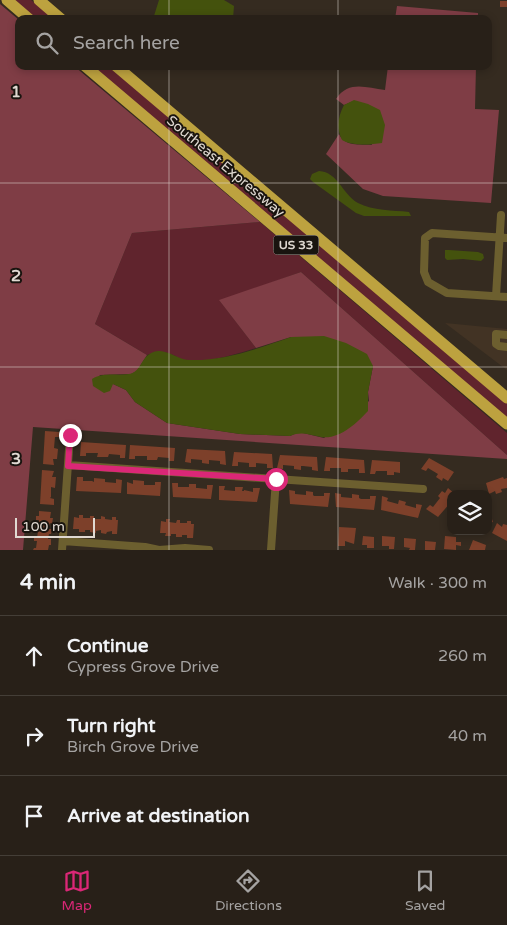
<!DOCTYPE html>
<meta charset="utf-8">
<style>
:root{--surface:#282018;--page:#302821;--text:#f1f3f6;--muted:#a5a3a2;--line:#443e37;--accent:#db2777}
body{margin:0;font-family:"Varela Round",sans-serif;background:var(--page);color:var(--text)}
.controls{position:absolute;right:15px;bottom:15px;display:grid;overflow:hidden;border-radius:10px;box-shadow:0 2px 8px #0003}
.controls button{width:45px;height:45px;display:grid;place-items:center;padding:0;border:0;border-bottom:1px solid var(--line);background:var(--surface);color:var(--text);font:25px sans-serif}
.scale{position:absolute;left:15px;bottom:12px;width:80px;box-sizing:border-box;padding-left:5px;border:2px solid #e0d9d2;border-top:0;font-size:14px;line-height:18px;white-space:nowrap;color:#e0d9d2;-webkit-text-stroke:4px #19140f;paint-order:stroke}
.stop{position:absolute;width:15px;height:15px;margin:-11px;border:4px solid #db2777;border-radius:50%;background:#fff}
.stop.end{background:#db2777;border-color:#fff;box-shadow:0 1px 5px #0008}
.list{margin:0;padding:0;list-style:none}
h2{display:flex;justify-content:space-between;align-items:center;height:65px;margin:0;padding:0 20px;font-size:21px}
h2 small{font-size:16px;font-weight:400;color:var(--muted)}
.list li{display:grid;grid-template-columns:32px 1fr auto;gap:15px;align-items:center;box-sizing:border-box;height:80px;padding:0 20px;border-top:1px solid var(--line)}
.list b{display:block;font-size:19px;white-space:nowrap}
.list p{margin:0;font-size:16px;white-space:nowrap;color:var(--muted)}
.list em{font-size:16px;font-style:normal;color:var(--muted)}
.icon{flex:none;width:28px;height:28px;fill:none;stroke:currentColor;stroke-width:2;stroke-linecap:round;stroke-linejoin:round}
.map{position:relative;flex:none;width:507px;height:550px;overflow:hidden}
.search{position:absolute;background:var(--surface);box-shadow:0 2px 8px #0003;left:15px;right:15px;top:15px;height:55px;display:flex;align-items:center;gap:12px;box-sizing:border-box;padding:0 18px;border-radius:10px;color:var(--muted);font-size:19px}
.sheet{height:305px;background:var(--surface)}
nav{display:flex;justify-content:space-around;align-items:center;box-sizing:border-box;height:70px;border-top:1px solid var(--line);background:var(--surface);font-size:14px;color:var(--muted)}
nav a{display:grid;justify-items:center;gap:2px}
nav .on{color:var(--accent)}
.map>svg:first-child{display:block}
</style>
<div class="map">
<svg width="507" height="550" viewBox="0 0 507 550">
<rect width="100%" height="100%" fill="#352b20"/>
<path fill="#423324" d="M445,323L507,329V370Z"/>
<path fill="#60242d" d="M13,0H31L54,19H35Z
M91,66H110L507,403V419Z
M260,222L507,433V455L301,272L220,301L256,348C236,354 203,365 183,360C179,359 176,356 173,355C163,351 157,352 147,355L95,324L132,233Z"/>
<path fill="#7f3d45" d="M0,4L19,20V66H74L260,222L132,233L95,324L147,355L137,371L131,374L99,375L113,384L126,390L135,402L167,423L240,434L290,436L299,432L324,438L369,401L368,392L373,366L306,337H291L256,348L219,300L301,272L507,455V459L33,427L23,550H0Z
M397,6L478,13V19H395Z
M388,66H476L475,109L499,110L491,203L383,196L363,189L326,154L339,134C345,147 359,144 372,145L354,101L344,105L336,99C349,80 366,88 385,90Z"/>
<path fill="#44520d" d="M159,0H224L234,6L233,19H153Z
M354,100L368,104L380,110L385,125L382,143C369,145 353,146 342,140C336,127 338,117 344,105Z
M319,171C338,172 342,194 358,203C373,211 393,210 409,212L411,216H364L356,213L313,182L310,179L312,174Z
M449,250L478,252L483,254L484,258L481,261L463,259L447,260L445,258V250Z
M291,337L324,336L346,343L367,354L373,366L368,392V411C357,423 339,440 321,437C309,435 302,431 290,436L240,434L167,423L135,402L126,390L113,384L110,391L104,393L93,386L92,379C104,372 116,376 129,374C143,372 140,353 158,351C168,350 179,360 190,360C224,361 260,348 291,337Z"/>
<path fill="#7d402a" d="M500,1H507V7H500Z
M45,431L59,432V437H55L54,448L58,449L57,459H53L54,465L43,464Z
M81,442L126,445L125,458H120V455L109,454L108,457H97L98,453H86V456H80Z
M130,445L175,448L174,461H169V458L158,457L157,460H147V456H135V459H129Z
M187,449L225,451L226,465L220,464V461L209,460V464L202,463V460L191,459V463L185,462Z
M234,452L272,454L273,468H267V464L256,463V467H249V463L238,462V466H232Z
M280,455L317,457L318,471L312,470V467L303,466H301V470L294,469V466L283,465V469L277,468Z
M326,457L364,460L365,473H359V469H348V472H341V468H330V471H324Z
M429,458L454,472L448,481L443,478L442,481L436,477L438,474L428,468L426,471L421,469Z
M372,460L400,462V473L394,472V475H387V471H376L375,474H370Z
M42,470L54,471L52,477H56L55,488L51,487V497L50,498L54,499V505L40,504Z
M77,477H83V481H92L94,482V478L105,479V482L116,483V479L122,480L121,493L76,491Z
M503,477L504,479L507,478V488L501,489L502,492L496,494L495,491L489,494L486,483Z
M133,480L144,481V485H155V482H161L160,496L127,494V482L133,484Z
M172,483H178V487H189V484H196V488H198L207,489V485H213L211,499L173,497Z
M219,486H225L224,490L235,491V487H243L242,491H244V490L253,492V488H260L257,502L219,500Z
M448,488L455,494H451V502L438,517L426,509L430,505L433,507L440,498L438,496L442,491L445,493Z
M289,490L295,491V494L306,495V491L313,492V495L314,496H324V493H330L328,507L290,504Z
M335,493L341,494V497L352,498V494L359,495V498L361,499H370V496H376L374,510L336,507Z
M382,496L388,498L387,501L398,504L399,500L406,502L405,505L416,508V504L422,505L418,518L381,510Z
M488,503H491L492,509L489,510L493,522L488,523Z
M39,511L51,512L50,518H53L52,524L50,523L49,527V529H52L51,534H49L48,539H51V545H49L48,550H33L34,548H36L37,541H34V537L37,538L38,531L35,530V527H38L39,520H36V516H39Z
M79,515H83V518H90V516H94V519H101V516L105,517V519L112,520V517H116V520H118L117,534H112V531L107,532L106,534L101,533V530L96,531V533L90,532V530H85V532H79V529H73L74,517L79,518Z
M166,519H170L169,522L176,523L177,520H180V523H187V521H191V524H194L193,538H187V535H182V537H176V534H171V536H165L166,533H160L161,521L166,522Z
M497,523L502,527L503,524L507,525V541L492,533Z
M339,527L356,528L354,544L345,541V546H338Z
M363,536L374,537V548H367V545H362Z
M382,536L395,537L394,549H389V546H382Z
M445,536L456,537V542H461V546L456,545V550L444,549Z
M404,538L416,539L415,550H409L410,548L404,547Z
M473,540L486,545L485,550H469Z
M425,541L436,542L435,550H425Z"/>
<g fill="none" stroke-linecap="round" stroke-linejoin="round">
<path stroke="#6c5f2f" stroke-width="8" d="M507,238L432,233L425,238L424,272L428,282L447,293L507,297
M496,296L501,215
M507,335L496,334V344L499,346L507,347
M68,465L423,489
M63,541L145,547L159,550L185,548L209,550
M62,550L70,435
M271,550L276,479"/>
<path stroke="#bda23f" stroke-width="11" d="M7,0L29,19
M39,0L61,19
M85,66L507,424
M116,66L507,398"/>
</g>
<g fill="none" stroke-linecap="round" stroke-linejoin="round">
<path stroke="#db2777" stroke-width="6" d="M70,435L68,466L276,479"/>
</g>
<path fill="none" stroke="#e0d9d2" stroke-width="1" stroke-opacity="0.55" d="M169,0V19M338,0V19M169,66V550M338,66V550M0,183H507M0,367H507"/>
<g text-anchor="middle" stroke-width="4" stroke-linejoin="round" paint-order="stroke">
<rect fill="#19140f" stroke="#a49e98" stroke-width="1" x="273.5" y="235.5" width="45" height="19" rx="4"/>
<g font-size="12" font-weight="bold" fill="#e0d9d2">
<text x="296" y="249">US 33</text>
</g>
<g font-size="14" fill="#e0d9d2" stroke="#19140f">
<text transform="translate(226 166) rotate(40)" y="5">Southeast Expressway</text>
</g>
</g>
<g font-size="16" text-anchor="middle" font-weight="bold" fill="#e0d9d2" stroke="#19140f" stroke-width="4" stroke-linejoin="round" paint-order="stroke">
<text x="16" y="97">1</text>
<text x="16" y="281">2</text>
<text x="16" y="464">3</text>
</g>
</svg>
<div class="controls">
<button><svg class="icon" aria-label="layers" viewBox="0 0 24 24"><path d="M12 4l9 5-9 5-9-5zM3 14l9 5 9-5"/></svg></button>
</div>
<div class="scale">100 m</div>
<div class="stop" style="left:276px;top:479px"></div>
<div class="stop end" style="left:70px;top:435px"></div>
<div class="search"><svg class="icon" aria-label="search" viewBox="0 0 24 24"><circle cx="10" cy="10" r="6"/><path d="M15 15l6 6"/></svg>Search here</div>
</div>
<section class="sheet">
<h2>4 min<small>Walk · 300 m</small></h2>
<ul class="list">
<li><svg class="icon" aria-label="ahead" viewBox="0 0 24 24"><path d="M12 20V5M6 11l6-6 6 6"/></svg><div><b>Continue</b><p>Cypress Grove Drive</p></div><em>260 m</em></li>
<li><svg class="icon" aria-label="right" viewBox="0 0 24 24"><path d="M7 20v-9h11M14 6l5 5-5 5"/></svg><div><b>Turn right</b><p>Birch Grove Drive</p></div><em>40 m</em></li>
<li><svg class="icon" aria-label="arrive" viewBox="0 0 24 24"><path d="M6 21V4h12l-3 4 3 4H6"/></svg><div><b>Arrive at destination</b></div></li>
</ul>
</section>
<nav>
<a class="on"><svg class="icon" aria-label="map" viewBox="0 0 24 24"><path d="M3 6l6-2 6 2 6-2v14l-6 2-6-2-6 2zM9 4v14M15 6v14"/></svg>Map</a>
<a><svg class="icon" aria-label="directions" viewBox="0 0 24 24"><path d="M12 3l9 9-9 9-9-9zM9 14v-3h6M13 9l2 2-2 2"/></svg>Directions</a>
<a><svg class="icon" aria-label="saved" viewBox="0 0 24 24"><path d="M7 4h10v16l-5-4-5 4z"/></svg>Saved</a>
</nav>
